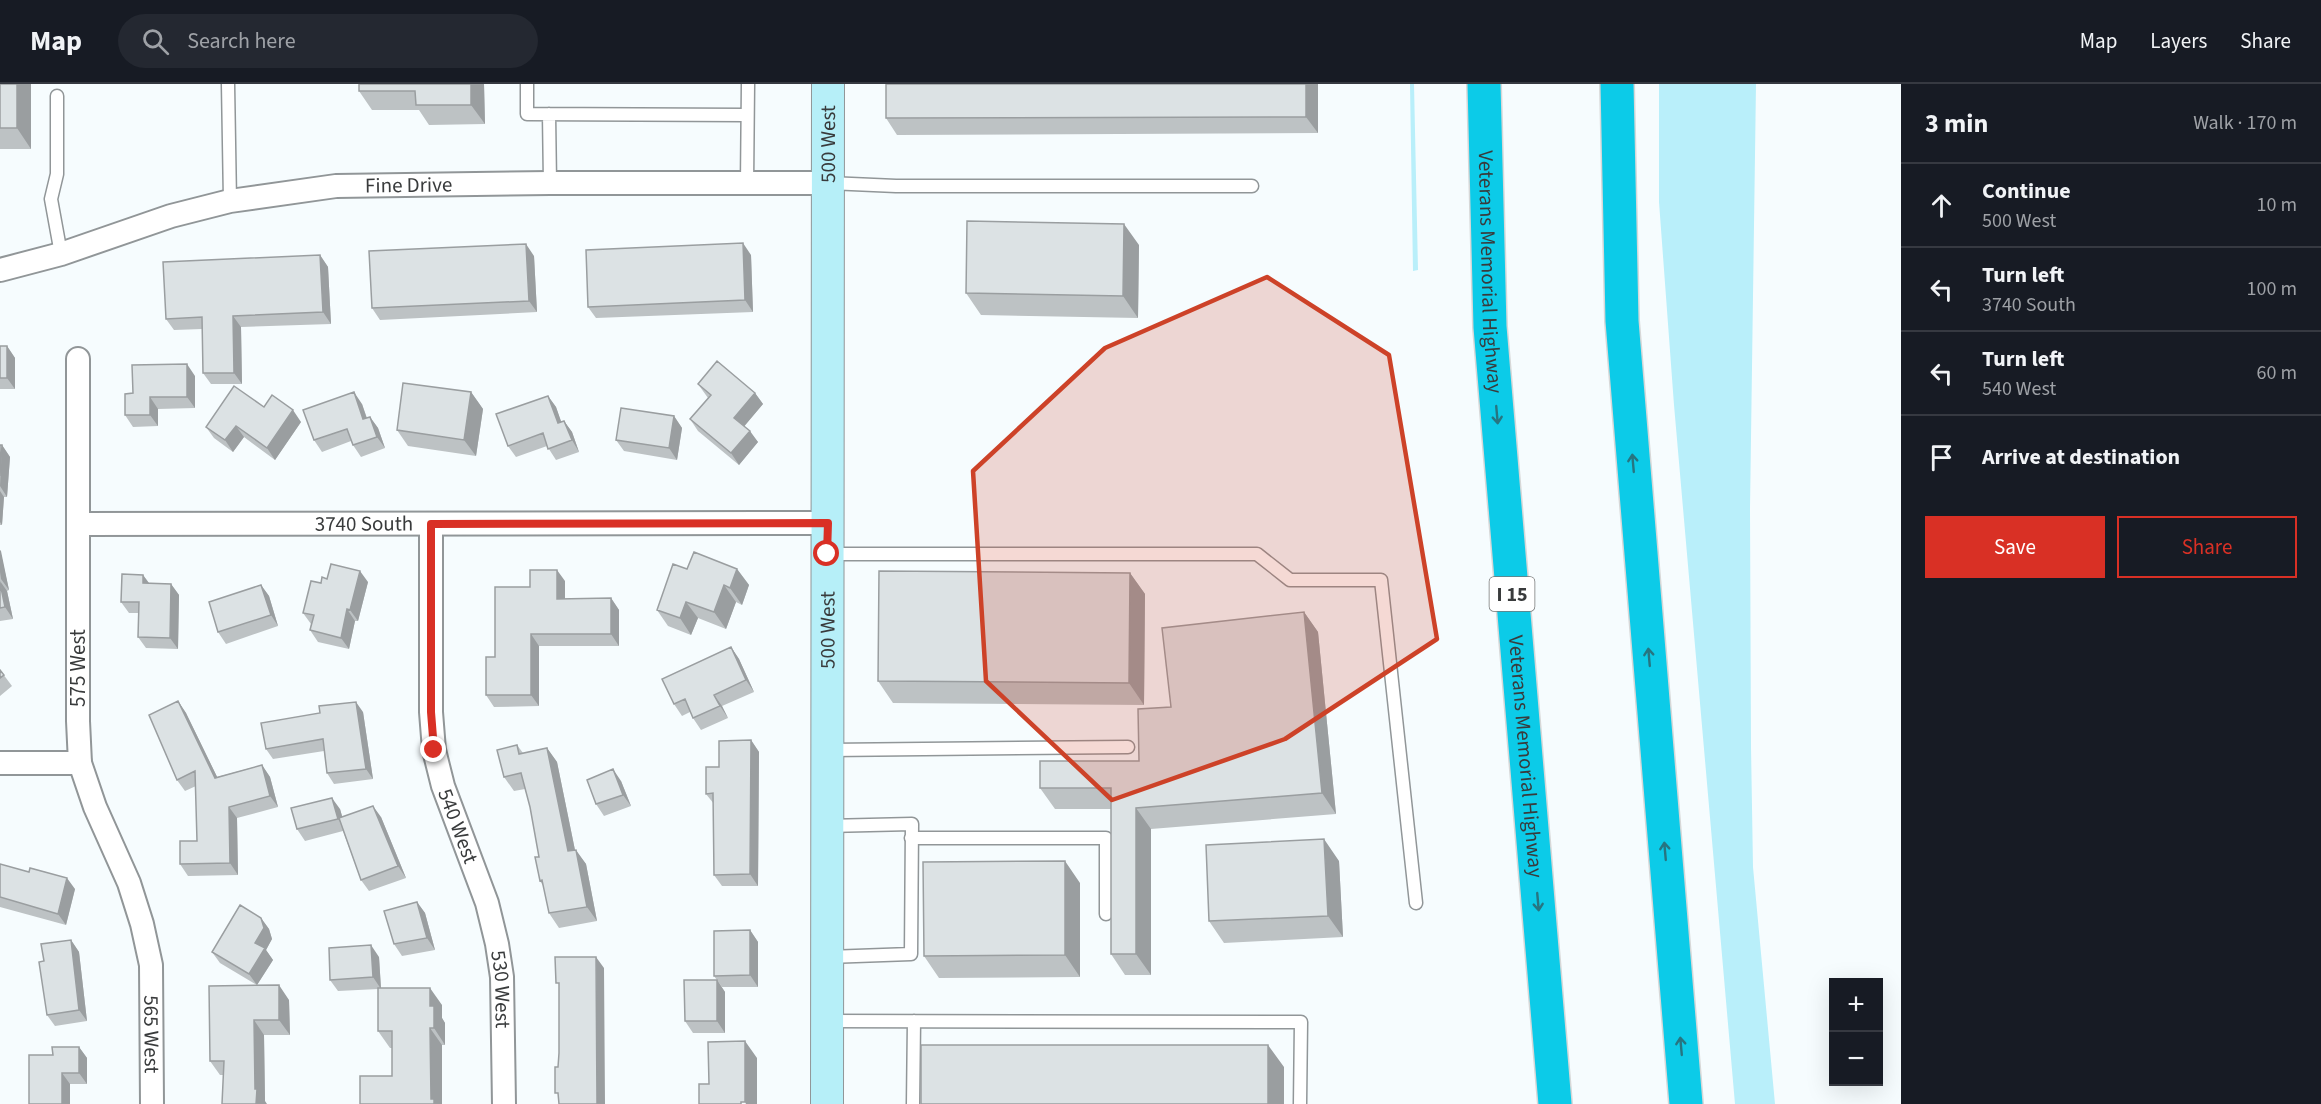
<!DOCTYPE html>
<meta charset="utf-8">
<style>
:root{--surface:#171b24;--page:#242831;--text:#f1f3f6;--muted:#9ea1a6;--line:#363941;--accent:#d93025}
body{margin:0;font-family:"Source Sans 3",sans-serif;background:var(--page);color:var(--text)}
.controls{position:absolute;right:18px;bottom:18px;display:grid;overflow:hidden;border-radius:0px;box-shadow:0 6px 24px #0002}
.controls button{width:54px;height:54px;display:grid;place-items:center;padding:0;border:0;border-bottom:2px solid var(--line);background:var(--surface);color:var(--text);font:30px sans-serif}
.stop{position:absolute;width:18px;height:18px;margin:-14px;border:4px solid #d93025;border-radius:50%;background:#fff}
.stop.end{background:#d93025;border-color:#fff;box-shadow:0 2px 6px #0008}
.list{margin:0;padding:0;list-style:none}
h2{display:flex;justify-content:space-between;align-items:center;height:78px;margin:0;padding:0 24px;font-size:26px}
h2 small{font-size:20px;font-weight:400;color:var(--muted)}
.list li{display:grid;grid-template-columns:39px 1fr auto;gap:18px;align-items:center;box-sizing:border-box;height:84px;padding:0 24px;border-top:2px solid var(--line)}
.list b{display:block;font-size:22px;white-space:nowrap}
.list p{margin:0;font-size:20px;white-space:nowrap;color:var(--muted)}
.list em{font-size:20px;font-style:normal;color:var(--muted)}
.actions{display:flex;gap:12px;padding:18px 24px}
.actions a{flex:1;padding:14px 0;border:2px solid var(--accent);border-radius:0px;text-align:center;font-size:21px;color:var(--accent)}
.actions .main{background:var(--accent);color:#fff}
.icon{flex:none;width:33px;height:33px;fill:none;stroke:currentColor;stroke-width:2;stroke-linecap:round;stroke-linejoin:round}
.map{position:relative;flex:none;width:1901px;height:1020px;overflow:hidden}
header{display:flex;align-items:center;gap:36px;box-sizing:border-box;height:84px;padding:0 30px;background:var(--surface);border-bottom:2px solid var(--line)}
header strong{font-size:28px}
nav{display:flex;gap:33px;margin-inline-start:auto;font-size:21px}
.search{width:420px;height:54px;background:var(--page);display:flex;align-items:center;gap:15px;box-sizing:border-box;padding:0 21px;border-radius:33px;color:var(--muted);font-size:22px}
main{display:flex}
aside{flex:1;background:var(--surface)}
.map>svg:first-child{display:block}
</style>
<header>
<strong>Map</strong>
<div class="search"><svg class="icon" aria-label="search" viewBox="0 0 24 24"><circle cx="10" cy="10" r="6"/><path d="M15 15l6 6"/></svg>Search here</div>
<nav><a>Map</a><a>Layers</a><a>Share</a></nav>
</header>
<main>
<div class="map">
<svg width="1901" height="1020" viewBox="0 0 1901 1020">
<rect width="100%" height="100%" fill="#f6fcfe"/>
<path fill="#b9effa" d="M1410,0H1414L1418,186L1413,187Z
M1659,0H1756L1750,425L1751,663L1753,783L1775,1020H1735L1674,321L1659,118Z"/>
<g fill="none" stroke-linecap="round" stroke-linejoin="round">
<g stroke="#919698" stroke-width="15">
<path id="service" d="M228,0L230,117
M527,0V30L747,31
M57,12V90L51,115L61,170
M549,30L550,99
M829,99L896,102H1252
M747,100L748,0
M829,470H1257L1290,496H1381L1416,819
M829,666L1128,663
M827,742L912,740L911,870L828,873
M911,754H1106V830
M828,937L1301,938L1300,1020
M913,1020L914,937"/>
</g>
<g stroke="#919698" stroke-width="26">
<g id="minor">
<path id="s1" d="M0,186L61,170L171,132L230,117L336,102L550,99H828"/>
<path id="s2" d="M78,275V637L80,679L95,723L129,799L142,840L151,881L152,1020"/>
<path id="s3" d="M80,440L828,439"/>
<path id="s4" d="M431,440V628L434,666L443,702L487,819L497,860L502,893L504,1020"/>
<path d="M0,679H80"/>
</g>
</g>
<g stroke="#919698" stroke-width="34">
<g id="secondary">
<path id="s5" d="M827,1020L828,0"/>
</g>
</g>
<g stroke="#d7d8d8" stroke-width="36">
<g id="motorway">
<path id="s6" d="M1484,0L1490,243L1555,1020"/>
<path d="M1617,0L1622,237L1686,1020"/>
</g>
</g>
<use href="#service" stroke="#fff" stroke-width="12"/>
<use href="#minor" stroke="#fff" stroke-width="22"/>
<use href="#secondary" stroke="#b6eff8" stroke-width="32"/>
<use href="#motorway" stroke="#0ccbe8" stroke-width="33"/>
</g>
<path fill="#bdc2c4" d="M0,0H31V65H0Z
M484,0L485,40L429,41L419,26H372L359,7Z
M1318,0V49L897,51L886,34Z
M1139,161L1138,234L981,231L966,209Z
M320,171L328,183L331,240L241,243L242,300H211L203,289L202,245L174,246L166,235Z
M751,171L753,228L596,234L588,223Z
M534,172L537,228L380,236L372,224Z
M0,262H7L15,274V305H0Z
M195,292V324L158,325V342L133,343L125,331L133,309Z
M698,300L755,309L763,320L744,342L758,358L739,381L698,347L690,335L708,314Z
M471,308L483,325L476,372L408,362L397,346Z
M548,312L556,323L561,338L564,337L572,348L579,368L556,376L547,362L516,373L508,362Z
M362,320L367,334L370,333L378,344L385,364L361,373L353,361L351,357L322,368L314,356Z
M264,323L301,338L275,376L244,353L233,368L214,354L206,343Z
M674,332L682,344L677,376L624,367L616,356Z
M0,361H2L10,373L7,413H4L2,441H0Z
M0,466L9,506L7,507L13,535L0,537Z
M687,485H737L749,501L742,521L736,518L726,545L698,534L691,551L668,542L657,526Z
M1130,489L1145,510L1144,621L893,619L878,597Z
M143,491L149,499L171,500L179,511L178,565L146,564L138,553L139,529H129L121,518Z
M327,495L368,498L358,537H355L349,565L318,558L310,546L311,540L303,529L321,499Z
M565,497V515L611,514L619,526V562H539V622L494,623L486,611L495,573L530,503Z
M261,501L269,512L278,542L226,560L218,548Z
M1304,528L1318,548L1336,730L1151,745V891H1125L1111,870V725H1055L1040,704L1139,677L1171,623Z
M731,563L739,575L754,608L722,622L728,634L701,646L693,634L690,628L682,632L674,620Z
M0,586L12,602L0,612Z
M178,617L186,629L217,693L262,681L270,693L278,723L237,734L238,791L188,792L180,780L197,757L196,702L185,707L177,696Z
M363,628L373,695L334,700L327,689L324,667L273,675L266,665Z
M751,656L759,668L758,802H722L714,791V720L706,710L719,683Z
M517,661L523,669L547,664L557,678L575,766L586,780L597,837L559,844L549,829L544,803L540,797L539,773L530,723L525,705L514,707L504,693Z
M621,697L631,722L604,732L596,720Z
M340,725L342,732L381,733L406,794L369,807L361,796L343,747L305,757L297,745Z
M1339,777L1343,853L1224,859L1209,837Z
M0,780L75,805L66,841L0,823Z
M1080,799V893L939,894L924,872Z
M417,818L425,829L435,866L402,872L394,860Z
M261,834L269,845L272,855L266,866L273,876L257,901L220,879L212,868Z
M750,846L758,858V903H722L714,892Z
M71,856L79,868L87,937L55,942L47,931L44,877Z
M379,873L381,904L442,921V934L445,939V961H442V1020H360L392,992V964H390L378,947V905L338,907L330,896Z
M717,896L725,908V949H693L685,937Z
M209,902L289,916L290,951H264L265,1017L223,991H220L210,977Z
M79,963L87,974V1000H70V1020L53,971Z"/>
<path fill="#9a9ea0" d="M17,0H31V65L17,44Z
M471,0H484L485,40L471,21Z
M1306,0H1318V49L1306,33Z
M1124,140L1139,161L1138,234L1123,212Z
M743,159L751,171L753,228L745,216Z
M526,160L534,172L537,228L529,217Z
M320,171L328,183L331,240L323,228Z
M233,232L241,243L242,300L234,289Z
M7,262L15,274V305L7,294Z
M187,280L195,292V324L187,313Z
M354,308L362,320L371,347L363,335Z
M471,308L483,325L476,372L464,356Z
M755,309L763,320L742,345L734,334Z
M548,312L556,323L566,351L558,339Z
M150,313L158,325V342L150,331Z
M293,326L301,338L275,376L267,364Z
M674,332L682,344L677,376L669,364Z
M370,333L378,344L385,364L377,353Z
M564,337L572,348L579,368L572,356Z
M236,342L244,353L233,368L225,356Z
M750,347L758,358L739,381L731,369Z
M2,361L10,373L7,413L0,402Z
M0,407L4,413L2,441L0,438Z
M0,466L1,467L9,506L1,495L0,488Z
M737,485L749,501L742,521L730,504Z
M557,486L565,497V526L557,515Z
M360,487L368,498L358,537L350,526Z
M1130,489L1145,510L1144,621L1129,599Z
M143,491L151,502L143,499Z
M0,497L7,507L13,535L5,523Z
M171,500L179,511L178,565L170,554Z
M261,501L269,512L278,542L271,531Z
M724,501L736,518L726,545L714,528Z
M611,514L619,526V562L611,550Z
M686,518L698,534L691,551L680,534Z
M347,525L355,537L349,565L341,554Z
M1304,528L1318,548L1336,730L1322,709Z
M531,550L539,562V622L531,611Z
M731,563L739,575L754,608L746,596Z
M714,611L722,622L728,634L720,622Z
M178,617L186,629L223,705L215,694Z
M356,618L363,628L373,695L366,685Z
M751,656L759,668L758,802L750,790Z
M547,664L557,678L578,781L568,767Z
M262,681L270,693L278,723L270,712Z
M613,685L621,697L631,722L623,711Z
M332,714L340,725L346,746L338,735Z
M373,722L381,733L406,794L398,782Z
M229,723L237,734L238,791L230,779Z
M1136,724L1151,745V891L1136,870Z
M1324,755L1339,777L1343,853L1328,832Z
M576,766L586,780L597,837L587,823Z
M1065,777L1080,799V893L1065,871Z
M67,794L75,805L66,841L58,830Z
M417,818L425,829L435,866L427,854Z
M261,834L269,845L272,855L266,866L273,876L257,901L249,890Z
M750,846L758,858V903L750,891Z
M71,856L79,868L87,937L79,926Z
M371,861L379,873L381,905L373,893Z
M596,873L604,884L605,1020H597Z
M717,896L725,908V949L717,937Z
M279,901L289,916L290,951L279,936Z
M430,904L442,921V934L445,939V961L434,944L430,922Z
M254,936L264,951L265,1017L267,1020H256L255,1005Z
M430,944L442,961V1020H434L431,1015Z
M745,957L757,974V1020H746L745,1018Z
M1268,961L1284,983V1020H1268Z
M79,963L87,974V1000L79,989Z
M62,989L70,1000V1020H62Z"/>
<path fill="#dce2e4" stroke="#9a9ea0" stroke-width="1.5" d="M0,0H17V44H0Z
M359,0H471V21H416L415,7H359Z
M886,0H1306V33L886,34Z
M967,137L1124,140L1123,212L966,209Z
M743,159L745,216L588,223L586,166Z
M526,160L529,217L372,224L369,167Z
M320,171L323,228L233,232L234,289H203L202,233L166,235L163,178Z
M0,262H7V294H0Z
M717,277L755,309L734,334L750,347L731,369L690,335L711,311L698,300Z
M187,280V313H150V331H125V310L133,309L132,281Z
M403,299L471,308L464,356L397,346Z
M234,302L264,323L272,311L293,326L267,364L236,342L225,356L206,343Z
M354,308L363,335L370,333L377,353L353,361L347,345L314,356L303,326Z
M548,312L558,339L564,337L572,356L548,365L543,349L508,362L496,330Z
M621,324L674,332L669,364L616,356Z
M0,361H2L0,392Z
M694,468L737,485L730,504L724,501L714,528L686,518L680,534L657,526L673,480L687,485Z
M331,480L360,487L350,526L347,525L341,554L310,546L314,531L303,529L311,497L321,499L322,493L327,495Z
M530,486H557V515L611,514V550H531V611H486V573H495V503H530Z
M879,487L1130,489L1129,599L878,597Z
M122,490L143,491V499L171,500L170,554L138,553L139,518H121Z
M0,499L5,523L0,524Z
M261,501L271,531L218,548L209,518Z
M1304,528L1322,709L1136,724V870H1111V704H1040V677H1139L1138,625L1171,623L1162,544Z
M731,563L746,596L714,611L720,622L693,634L685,615L674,620L662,595Z
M0,586L4,591L0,594Z
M178,617L215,694L262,681L270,712L229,723L230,779L180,780V757H197L195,687L177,696L149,631Z
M356,618L366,685L327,689L323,655L266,665L261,639L320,629L319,622Z
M751,656L750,790L714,791L713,709L706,710V683H719V657Z
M517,661L519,670L547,664L568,767L576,766L587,823L549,829L542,796L540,797L535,773H539L530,723L521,689L504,693L497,666Z
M613,685L623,711L596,720L587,696Z
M332,714L338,735L297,745L291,724Z
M373,722L398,782L361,796L339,734Z
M1324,755L1328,832L1209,837L1206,761Z
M1065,777V871L924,872L923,778Z
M0,780L29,788L30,784L67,794L58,830L0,813Z
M417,818L427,854L394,860L384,827Z
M240,821L261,834L264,844L255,859L265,864L249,890L212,868Z
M750,846V891L714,892V847Z
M71,856L79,926L47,931L39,878L44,877L41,860Z
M371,861L373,893L330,896L329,864Z
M555,873H596L597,1020H559L558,1009H555V983H558L559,969V899H556Z
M684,896H717V937H685Z
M279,901V936H254L255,1005H257L256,1020H222L224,977H210L209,902Z
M378,904H430V922H434V944H430L431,1015H434V1020H360V992H392V947H378Z
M745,957V1018H741V1020H699V1000H709L708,958Z
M921,961H1268V1020H921Z
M52,963H79V989H62V1020H29V971H53Z"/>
<defs><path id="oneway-shaft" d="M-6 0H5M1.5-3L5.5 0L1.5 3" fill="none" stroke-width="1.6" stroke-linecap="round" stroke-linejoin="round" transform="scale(1.5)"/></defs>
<g stroke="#277581">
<use href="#oneway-shaft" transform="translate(1497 331) rotate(85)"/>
<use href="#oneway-shaft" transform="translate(1633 379) rotate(-95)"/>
<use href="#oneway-shaft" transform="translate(1649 573) rotate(-95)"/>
<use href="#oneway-shaft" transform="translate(1665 767) rotate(-95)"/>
<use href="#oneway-shaft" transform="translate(1538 818) rotate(85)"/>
<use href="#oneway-shaft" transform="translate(1681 962) rotate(-95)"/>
</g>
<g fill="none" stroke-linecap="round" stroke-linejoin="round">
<path stroke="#d93025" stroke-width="8" d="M434,666L431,628V440L828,439L827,470"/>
</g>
<path fill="#cd4228" fill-opacity="0.2" stroke="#cd4228" stroke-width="4.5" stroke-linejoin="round" d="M1267,193L1389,271L1437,555L1285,655L1112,716L986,597L973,387L1105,264Z"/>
<g text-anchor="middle" stroke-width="4.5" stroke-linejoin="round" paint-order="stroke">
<rect fill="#fff" stroke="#747676" stroke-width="1.5" x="1489.5" y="493" width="45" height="34" rx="4.5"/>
<g font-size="20" font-weight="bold" fill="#393b3c">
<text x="1512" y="517">I 15</text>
</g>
<g font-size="21" fill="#393b3c" stroke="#fff">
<text dy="7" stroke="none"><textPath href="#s5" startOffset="960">500 West</textPath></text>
<text dy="7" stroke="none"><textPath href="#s1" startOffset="420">Fine Drive</textPath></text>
<text dy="7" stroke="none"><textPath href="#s6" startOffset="188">Veterans Memorial Highway</textPath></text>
<text dy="7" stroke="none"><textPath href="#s3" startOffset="284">3740 South</textPath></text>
<text dy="7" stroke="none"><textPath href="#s5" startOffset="474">500 West</textPath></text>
<text transform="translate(78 584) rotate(-90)" y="7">575 West</text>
<text dy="7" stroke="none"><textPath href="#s6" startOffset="674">Veterans Memorial Highway</textPath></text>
<text dy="7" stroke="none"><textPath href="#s4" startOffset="306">540 West</textPath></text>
<text dy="7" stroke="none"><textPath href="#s4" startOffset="476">530 West</textPath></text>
<text dy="7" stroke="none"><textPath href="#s2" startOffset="688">565 West</textPath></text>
</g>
</g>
</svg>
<div class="controls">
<button>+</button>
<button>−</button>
</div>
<div class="stop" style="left:827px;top:470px"></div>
<div class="stop end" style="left:434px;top:666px"></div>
</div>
<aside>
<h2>3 min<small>Walk · 170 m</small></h2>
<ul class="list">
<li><svg class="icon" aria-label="ahead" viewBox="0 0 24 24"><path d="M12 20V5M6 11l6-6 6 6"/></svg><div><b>Continue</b><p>500 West</p></div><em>10 m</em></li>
<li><svg class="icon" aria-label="left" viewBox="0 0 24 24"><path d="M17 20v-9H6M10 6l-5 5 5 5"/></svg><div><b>Turn left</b><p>3740 South</p></div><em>100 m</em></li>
<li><svg class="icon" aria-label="left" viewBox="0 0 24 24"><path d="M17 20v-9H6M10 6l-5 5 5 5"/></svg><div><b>Turn left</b><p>540 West</p></div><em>60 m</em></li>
<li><svg class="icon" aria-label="arrive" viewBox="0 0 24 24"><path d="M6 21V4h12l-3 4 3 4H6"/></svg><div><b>Arrive at destination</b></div></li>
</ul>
<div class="actions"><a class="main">Save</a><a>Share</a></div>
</aside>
</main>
